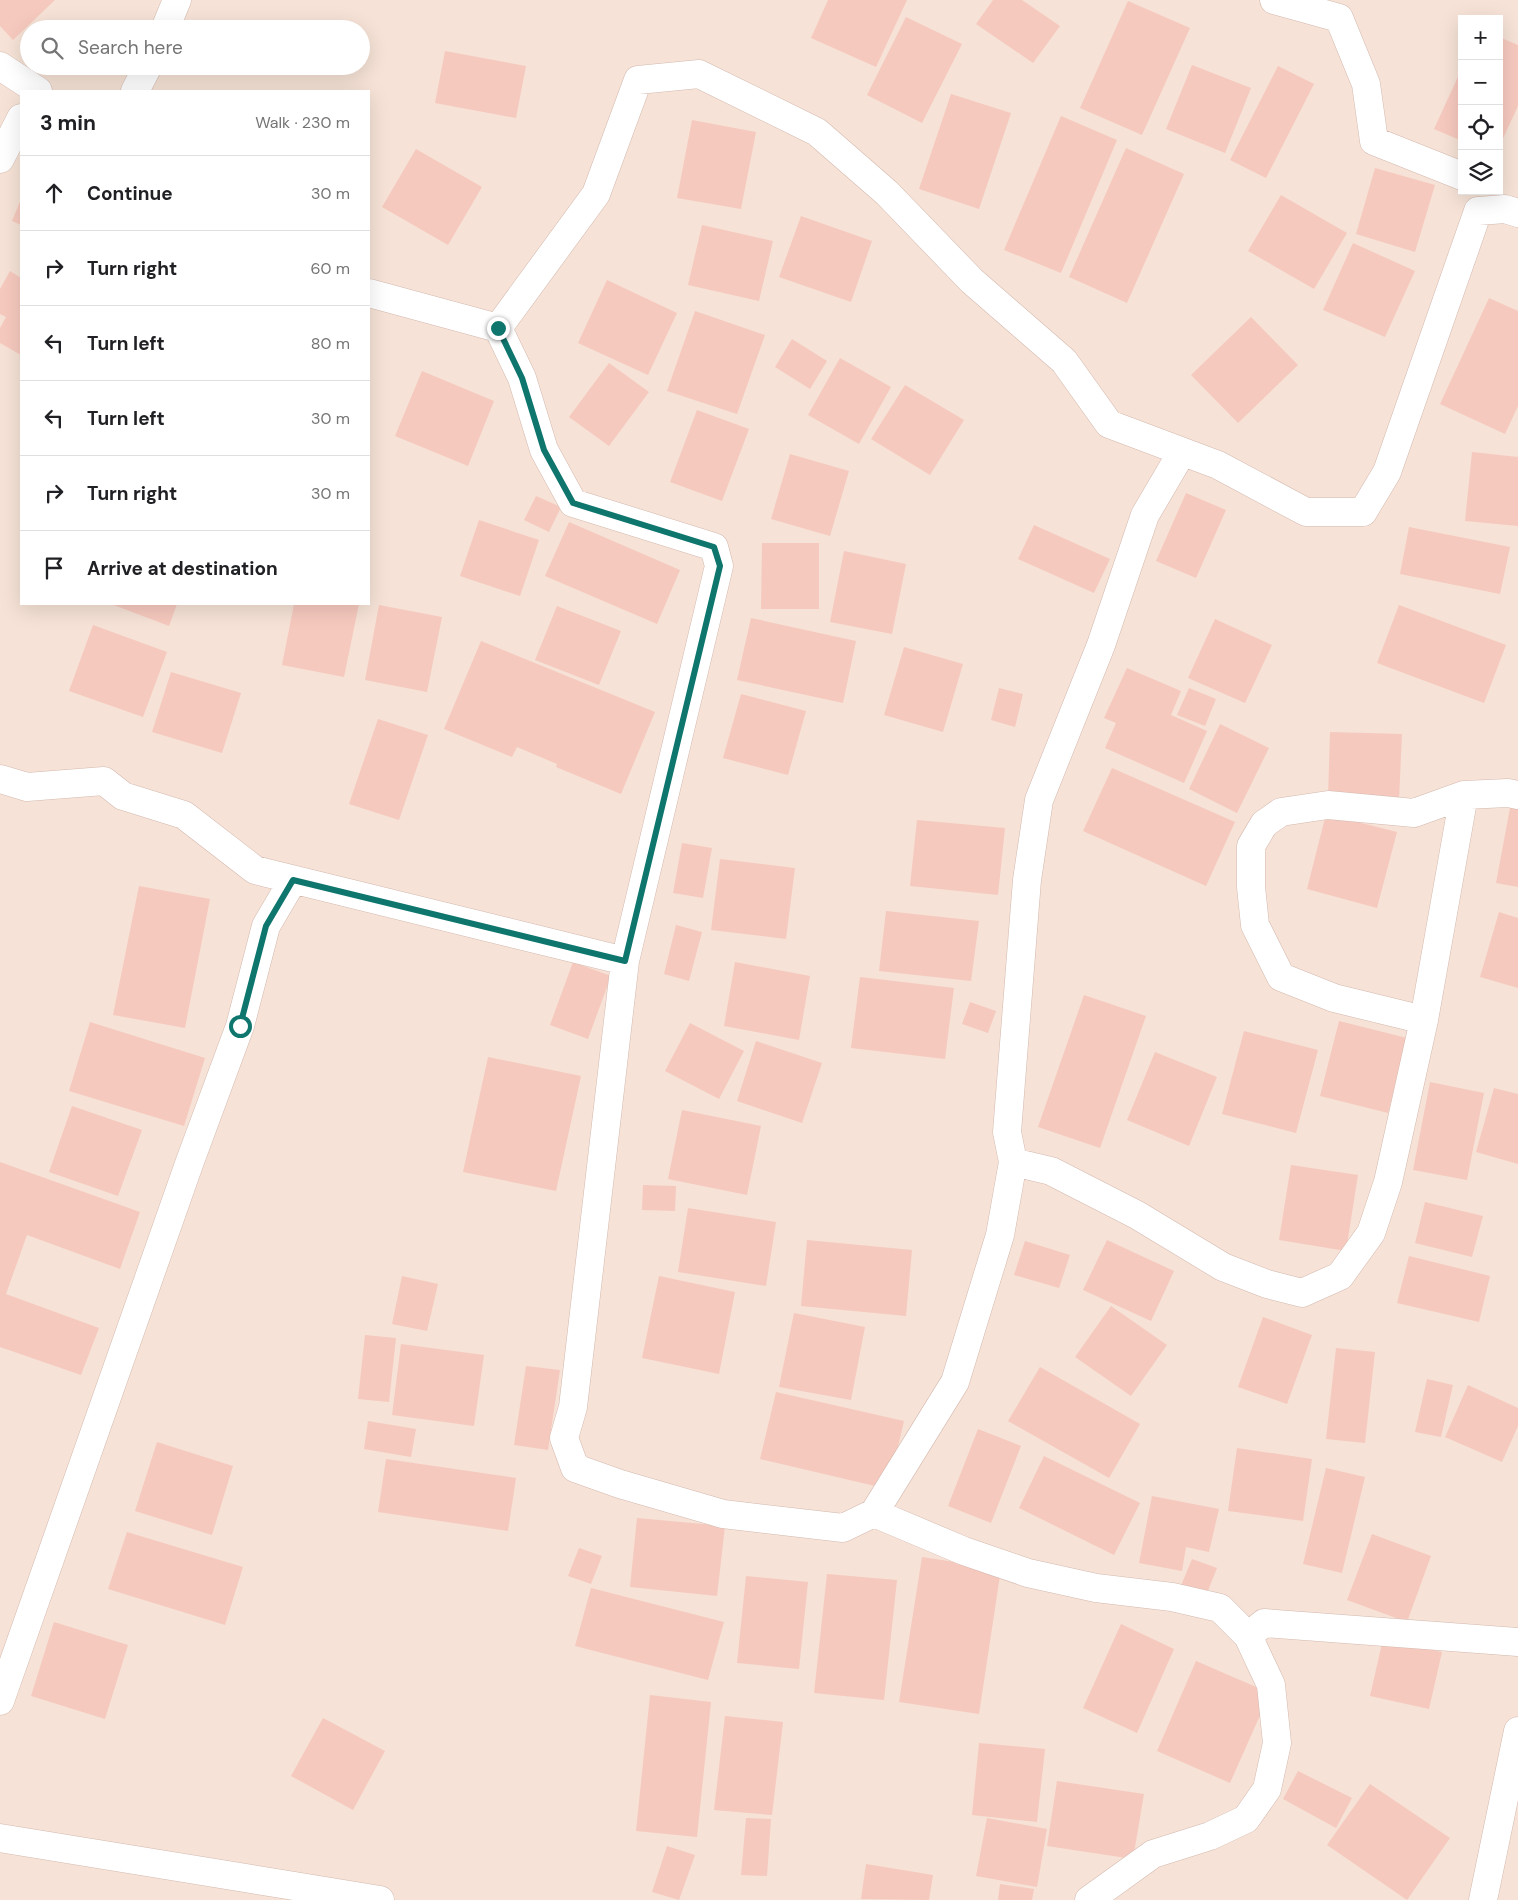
<!DOCTYPE html>
<meta charset="utf-8">
<style>
:root{--surface:#fff;--page:#f6f6f6;--text:#202124;--muted:#757577;--line:#e0e0e0}
body{margin:0;font-family:"DM Sans",sans-serif;background:var(--page);color:var(--text)}
.controls{position:absolute;right:15px;top:15px;display:grid;overflow:hidden;border-radius:0px;box-shadow:0 5px 20px #0002}
.controls button{width:45px;height:45px;display:grid;place-items:center;padding:0;border:0;border-bottom:1px solid var(--line);background:var(--surface);color:var(--text);font:25px sans-serif}
.stop{position:absolute;width:15px;height:15px;margin:-11px;border:4px solid #0f766e;border-radius:50%;background:#fff}
.stop.end{background:#0f766e;border-color:#fff;box-shadow:0 1px 5px #0008}
.list{margin:0;padding:0;list-style:none}
h2{display:flex;justify-content:space-between;align-items:center;height:65px;margin:0;padding:0 20px;font-size:21px}
h2 small{font-size:16px;font-weight:400;color:var(--muted)}
.list li{display:grid;grid-template-columns:32px 1fr auto;gap:15px;align-items:center;box-sizing:border-box;height:75px;padding:0 20px;border-top:1px solid var(--line)}
.list b{display:block;font-size:19px;white-space:nowrap}
.list em{font-size:16px;font-style:normal;color:var(--muted)}
.icon{flex:none;width:28px;height:28px;fill:none;stroke:currentColor;stroke-width:2;stroke-linecap:round;stroke-linejoin:round}
.map{position:relative;flex:none;width:1518px;height:1900px;overflow:hidden}
.search{position:absolute;background:var(--surface);box-shadow:0 5px 20px #0002;left:20px;top:20px;width:350px;height:55px;display:flex;align-items:center;gap:12px;box-sizing:border-box;padding:0 18px;border-radius:28px;color:var(--muted);font-size:19px}
.panel{position:absolute;background:var(--surface);box-shadow:0 5px 20px #0002;left:20px;top:90px;width:350px;height:515px;border-radius:0px}
.map>svg:first-child{display:block}
</style>
<div class="map">
<svg width="1518" height="1900" viewBox="0 0 1518 1900">
<rect width="100%" height="100%" fill="#fef1e8"/>
<path fill="#f6e2d6" fill-rule="evenodd" d="M0,0H1518V1900H0ZM1462,19H1499V191H1462ZM29,29H361V66H29ZM21,91H369V604H21Z"/>
<path fill="#f6c9be" d="M0,0H55L13,40L0,26Z
M828,0H907L876,67L811,38Z
M993,0H1022L1060,26L1033,63L976,24Z
M1128,1L1190,28L1142,135L1080,108Z
M906,17L962,44L922,123L867,95Z
M1499,37L1518,45V106L1499,147Z
M445,51L526,66L516,118L435,103Z
M1192,65L1251,88L1225,153L1166,129Z
M1278,66L1314,84L1266,178L1230,160Z
M1462,68V141L1434,129Z
M951,94L1011,113L979,209L919,189Z
M1061,116L1117,140L1061,273L1004,250Z
M692,120L756,132L741,209L677,198Z
M1126,148L1184,174L1127,303L1069,277Z
M416,149L482,187L448,245L382,207Z
M1375,168L1435,185L1415,252L1356,234Z
M1281,195L1347,233L1314,289L1248,251Z
M21,199V225L12,221Z
M801,216L872,241L851,302L779,277Z
M702,225L773,241L759,301L688,285Z
M1353,243L1415,271L1385,337L1323,310Z
M10,271L21,278V355L0,343V328L6,317L0,314V289Z
M607,280L677,313L648,375L578,343Z
M1489,298L1518,311V406L1505,434L1440,404Z
M695,311L765,335L737,414L667,391Z
M1251,317L1298,365L1238,423L1191,375Z
M792,339L827,361L810,389L775,367Z
M840,358L891,387L859,444L808,415Z
M609,363L649,392L609,446L569,417Z
M422,371L494,401L468,466L395,436Z
M905,385L964,420L930,475L871,439Z
M697,410L749,429L722,501L670,482Z
M1472,452L1518,457V526L1465,521Z
M790,454L849,471L830,536L771,519Z
M1186,493L1226,510L1196,578L1156,561Z
M536,496L561,507L549,532L524,520Z
M479,520L539,540L520,596L460,576Z
M569,522L680,570L657,624L545,576Z
M1034,525L1110,559L1094,593L1018,559Z
M1409,527L1510,547L1500,594L1400,574Z
M762,543H819V609H761Z
M844,551L906,564L892,634L830,622Z
M111,604H177L169,626Z
M294,604H359L344,677L282,665Z
M379,605L442,617L427,692L365,680Z
M1399,605L1506,645L1484,703L1377,663Z
M557,606L621,631L599,685L535,660Z
M751,618L856,641L843,703L737,680Z
M1215,619L1272,645L1245,703L1188,678Z
M93,625L167,652L143,717L69,691Z
M481,641L655,712L621,794L556,767L557,764L517,747L512,757L444,729Z
M904,647L963,664L943,732L884,715Z
M1127,668L1181,691L1171,715L1207,731L1184,783L1105,748L1116,723L1104,718Z
M171,672L241,693L222,753L152,732Z
M999,688L1023,694L1015,727L991,720Z
M1189,688L1216,699L1205,726L1177,715Z
M741,694L806,711L788,775L723,758Z
M378,719L428,735L399,820L349,804Z
M1220,724L1269,748L1237,813L1189,789Z
M1330,732L1402,734L1399,800L1328,798Z
M1112,768L1235,822L1206,886L1083,831Z
M1510,808L1518,809V887L1496,883Z
M1326,814L1397,832L1377,908L1307,889Z
M917,820L1005,828L998,895L910,886Z
M682,843L712,848L703,898L673,893Z
M720,859L795,868L786,939L711,930Z
M139,886L210,899L185,1028L113,1015Z
M886,911L979,921L971,981L879,971Z
M1499,912L1518,918V988L1480,977Z
M676,925L702,932L689,981L664,974Z
M573,962L611,976L588,1039L550,1025Z
M735,962L810,976L799,1040L724,1026Z
M860,977L954,988L945,1059L851,1048Z
M1084,995L1146,1016L1100,1148L1038,1127Z
M970,1002L996,1011L988,1033L962,1024Z
M1339,1021L1407,1038L1388,1113L1320,1096Z
M90,1022L205,1058L184,1126L69,1091Z
M690,1023L744,1051L719,1099L665,1071Z
M1244,1031L1318,1050L1296,1133L1222,1114Z
M756,1041L822,1063L802,1123L737,1101Z
M1155,1052L1217,1077L1189,1146L1127,1120Z
M488,1057L581,1076L556,1191L463,1172Z
M1430,1082L1484,1093L1467,1180L1413,1170Z
M1494,1088L1518,1094V1164L1476,1152Z
M72,1106L142,1130L118,1196L49,1172Z
M682,1110L761,1126L747,1195L668,1179Z
M0,1162L140,1212L120,1269L27,1235L6,1294L99,1328L81,1375L0,1347Z
M1291,1165L1358,1175L1346,1251L1279,1240Z
M643,1185L676,1186L675,1211L642,1210Z
M1425,1202L1483,1216L1472,1257L1415,1243Z
M688,1208L776,1222L766,1286L678,1272Z
M807,1240L912,1250L906,1316L801,1306Z
M1107,1240L1174,1271L1151,1321L1083,1290Z
M1025,1241L1070,1255L1059,1288L1014,1275Z
M1409,1256L1490,1276L1479,1322L1397,1303Z
M402,1276L438,1284L427,1331L392,1324Z
M659,1276L735,1292L719,1374L642,1358Z
M1111,1306L1167,1345L1131,1396L1075,1357Z
M794,1313L865,1327L851,1400L779,1387Z
M1263,1317L1312,1335L1287,1404L1238,1387Z
M365,1335L396,1338L389,1402L358,1399Z
M401,1344L484,1355L474,1426L392,1415Z
M1336,1348L1375,1352L1365,1443L1326,1439Z
M526,1366L560,1370L548,1450L514,1445Z
M1040,1367L1140,1424L1109,1478L1008,1421Z
M1427,1379L1453,1385L1441,1437L1415,1432Z
M1468,1385L1518,1408V1426L1502,1462L1445,1437Z
M776,1392L904,1421L888,1489L760,1459Z
M368,1421L416,1429L411,1457L364,1449Z
M978,1429L1021,1446L991,1523L948,1506Z
M157,1442L233,1466L212,1535L135,1511Z
M1237,1448L1312,1459L1303,1521L1228,1511Z
M1044,1456L1140,1503L1114,1555L1019,1508Z
M386,1459L516,1478L508,1531L378,1512Z
M1326,1468L1365,1477L1342,1573L1303,1564Z
M1152,1496L1219,1509L1209,1552L1186,1547L1182,1571L1139,1563Z
M637,1518L725,1526L717,1596L630,1587Z
M127,1532L243,1567L225,1625L108,1589Z
M1372,1534L1431,1556L1407,1622L1347,1600Z
M579,1548L602,1556L591,1584L568,1576Z
M922,1557L1001,1569L979,1714L899,1702Z
M1192,1559L1217,1568L1205,1598L1180,1588Z
M827,1574L897,1580L884,1700L814,1693Z
M746,1576L808,1582L799,1669L737,1663Z
M591,1588L724,1622L708,1680L575,1646Z
M54,1622L128,1645L105,1719L31,1696Z
M1121,1624L1174,1649L1137,1733L1083,1708Z
M1383,1639L1442,1652L1429,1709L1370,1696Z
M1196,1661L1270,1693L1230,1783L1157,1751Z
M650,1695L711,1702L697,1837L636,1831Z
M725,1716L783,1722L772,1815L714,1810Z
M323,1718L385,1751L353,1810L291,1776Z
M979,1743L1045,1749L1037,1822L972,1815Z
M1298,1771L1352,1798L1336,1828L1283,1799Z
M1057,1781L1144,1794L1133,1859L1047,1846Z
M1370,1784L1450,1838L1407,1900L1327,1845Z
M746,1818L771,1819L767,1876L741,1875Z
M987,1818L1047,1829L1037,1887L976,1876Z
M667,1846L695,1855L679,1900L652,1892Z
M866,1864L933,1875L929,1900L861,1899Z
M1000,1884L1034,1889L1032,1900H998Z"/>
<g fill="none" stroke-linecap="round" stroke-linejoin="round">
<g stroke="#d4b9af" stroke-width="29">
<path id="minor" d="M1274,0L1339,18L1366,84L1374,141L1462,176
M165,29L177,0
M0,66L38,91
M135,91L148,66
M0,159L21,118
M369,293L498,328
M498,328L522,378L544,450L573,503L714,547L719,566L625,961L573,1407L564,1438L575,1468L620,1484L723,1514L843,1528L874,1513L955,1382L1000,1235L1013,1162L1007,1132L1027,880L1039,800L1101,645L1145,515L1182,452
M498,328L596,194L638,80L699,74L817,132L887,193L972,281L1064,361L1109,424L1218,465L1306,512H1363L1387,472L1478,211L1505,209L1518,213
M0,779L27,787L104,781L123,796L184,815L255,870L625,961
M1424,1020L1334,998L1281,977L1255,925L1251,887V846L1264,824L1281,812L1328,805L1414,813L1464,795L1508,793L1518,795
M1013,1162L1051,1171L1137,1215L1223,1267L1267,1284L1302,1293L1340,1276L1371,1233L1388,1182L1424,1020L1464,795
M874,1513L964,1551L1028,1573L1096,1588L1172,1597L1220,1608L1248,1636L1271,1685L1277,1743L1267,1789L1246,1819L1210,1836L1153,1854L1089,1900
M1248,1636L1264,1623L1518,1642
M0,1701L189,1164L240,1026L266,926L293,880
M0,1838L380,1900
M1483,1900L1518,1731"/>
</g>
<use href="#minor" stroke="#fff" stroke-width="28"/>
</g>
<g fill="none" stroke-linecap="round" stroke-linejoin="round">
<path stroke="#0f766e" stroke-width="6" d="M240,1026L266,926L293,880L625,961L720,566L714,547L573,503L544,450L522,378L498,328"/>
</g>
</svg>
<div class="controls">
<button>+</button>
<button>−</button>
<button><svg class="icon" aria-label="locate" viewBox="0 0 24 24"><circle cx="12" cy="12" r="6"/><path d="M12 2v4M12 18v4M2 12h4M18 12h4"/></svg></button>
<button><svg class="icon" aria-label="layers" viewBox="0 0 24 24"><path d="M12 4l9 5-9 5-9-5zM3 14l9 5 9-5"/></svg></button>
</div>
<div class="stop" style="left:240px;top:1026px"></div>
<div class="stop end" style="left:498px;top:328px"></div>
<div class="search"><svg class="icon" aria-label="search" viewBox="0 0 24 24"><circle cx="10" cy="10" r="6"/><path d="M15 15l6 6"/></svg>Search here</div>
<section class="panel">
<h2>3 min<small>Walk · 230 m</small></h2>
<ul class="list">
<li><svg class="icon" aria-label="ahead" viewBox="0 0 24 24"><path d="M12 20V5M6 11l6-6 6 6"/></svg><div><b>Continue</b></div><em>30 m</em></li>
<li><svg class="icon" aria-label="right" viewBox="0 0 24 24"><path d="M7 20v-9h11M14 6l5 5-5 5"/></svg><div><b>Turn right</b></div><em>60 m</em></li>
<li><svg class="icon" aria-label="left" viewBox="0 0 24 24"><path d="M17 20v-9H6M10 6l-5 5 5 5"/></svg><div><b>Turn left</b></div><em>80 m</em></li>
<li><svg class="icon" aria-label="left" viewBox="0 0 24 24"><path d="M17 20v-9H6M10 6l-5 5 5 5"/></svg><div><b>Turn left</b></div><em>30 m</em></li>
<li><svg class="icon" aria-label="right" viewBox="0 0 24 24"><path d="M7 20v-9h11M14 6l5 5-5 5"/></svg><div><b>Turn right</b></div><em>30 m</em></li>
<li><svg class="icon" aria-label="arrive" viewBox="0 0 24 24"><path d="M6 21V4h12l-3 4 3 4H6"/></svg><div><b>Arrive at destination</b></div></li>
</ul>
</section>
</div>
